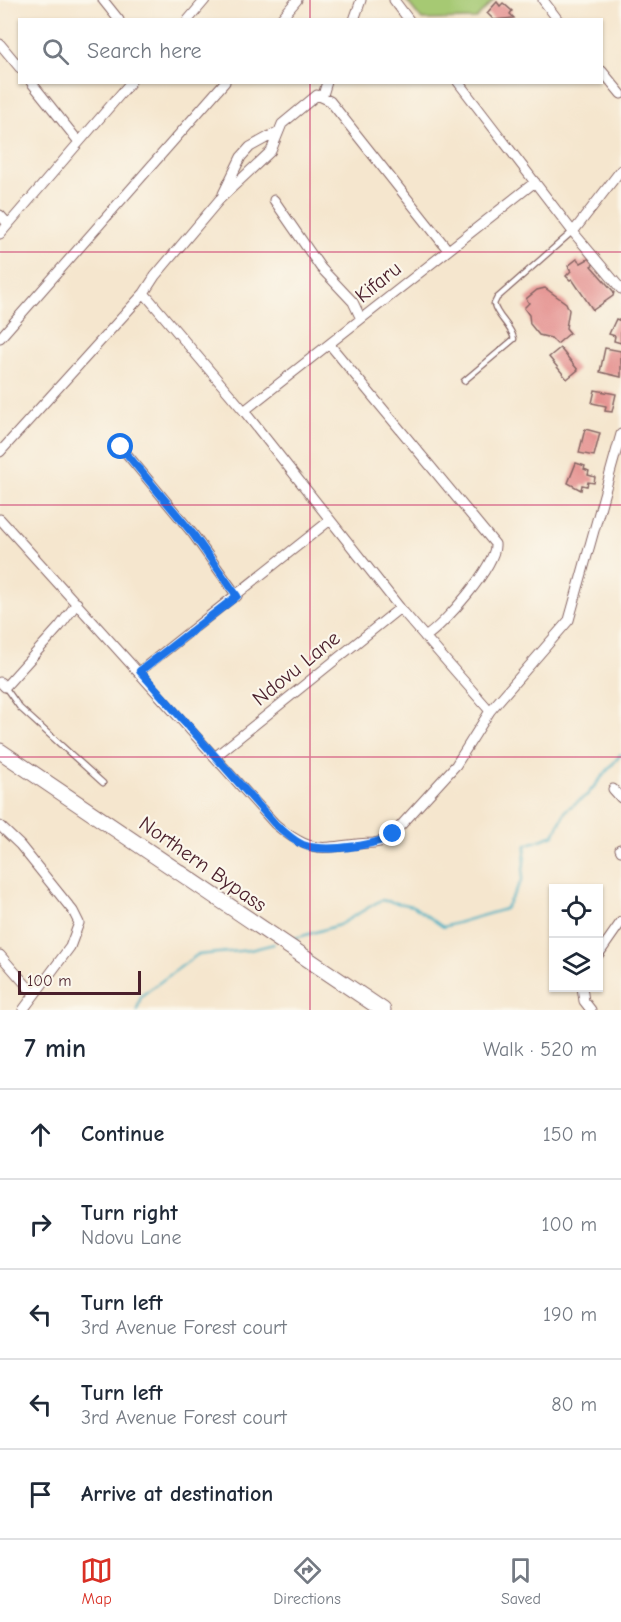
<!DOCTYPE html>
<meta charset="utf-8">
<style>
:root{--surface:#fff;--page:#f2f2f3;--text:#1f2937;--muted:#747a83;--line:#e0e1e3;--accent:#d93025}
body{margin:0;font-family:"Comic Neue",sans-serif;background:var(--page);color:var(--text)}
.controls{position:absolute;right:18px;bottom:18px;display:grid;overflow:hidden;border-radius:0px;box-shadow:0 2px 4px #0004}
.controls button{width:54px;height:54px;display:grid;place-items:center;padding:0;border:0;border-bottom:2px solid var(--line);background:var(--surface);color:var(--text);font:30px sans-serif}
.scale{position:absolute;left:18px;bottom:15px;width:123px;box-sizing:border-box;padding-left:6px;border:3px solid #4a1f2b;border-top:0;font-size:16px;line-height:21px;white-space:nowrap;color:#4a1f2b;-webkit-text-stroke:4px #fbf7ec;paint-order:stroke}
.stop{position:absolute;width:18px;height:18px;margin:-14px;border:4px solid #1a73e8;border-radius:50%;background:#fff}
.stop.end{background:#1a73e8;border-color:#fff;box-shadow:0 2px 6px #0008}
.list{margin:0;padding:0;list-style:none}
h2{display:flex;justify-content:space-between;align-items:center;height:78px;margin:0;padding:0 24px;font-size:26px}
h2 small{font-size:20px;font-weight:400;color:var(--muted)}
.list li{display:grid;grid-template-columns:39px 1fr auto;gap:18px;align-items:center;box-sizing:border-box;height:90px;padding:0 24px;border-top:2px solid var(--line)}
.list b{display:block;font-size:22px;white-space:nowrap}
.list p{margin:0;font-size:20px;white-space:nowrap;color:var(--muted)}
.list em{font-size:20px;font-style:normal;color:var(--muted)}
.icon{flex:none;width:33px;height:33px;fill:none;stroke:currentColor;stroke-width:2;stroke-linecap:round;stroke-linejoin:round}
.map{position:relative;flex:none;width:621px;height:1010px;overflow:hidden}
.search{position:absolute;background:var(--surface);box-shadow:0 2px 4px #0004;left:18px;right:18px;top:18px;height:66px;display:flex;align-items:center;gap:15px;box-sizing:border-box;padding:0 21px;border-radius:0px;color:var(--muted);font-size:22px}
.sheet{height:528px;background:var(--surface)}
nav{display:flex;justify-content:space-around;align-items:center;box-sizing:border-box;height:84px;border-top:2px solid var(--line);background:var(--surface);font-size:16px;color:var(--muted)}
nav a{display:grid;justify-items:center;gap:3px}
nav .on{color:var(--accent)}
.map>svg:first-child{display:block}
</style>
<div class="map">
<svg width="621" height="1010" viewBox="0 0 621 1010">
<rect width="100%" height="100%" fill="#fbf7ec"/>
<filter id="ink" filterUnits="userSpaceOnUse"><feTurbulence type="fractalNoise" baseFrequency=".0167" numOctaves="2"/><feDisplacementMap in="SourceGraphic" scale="12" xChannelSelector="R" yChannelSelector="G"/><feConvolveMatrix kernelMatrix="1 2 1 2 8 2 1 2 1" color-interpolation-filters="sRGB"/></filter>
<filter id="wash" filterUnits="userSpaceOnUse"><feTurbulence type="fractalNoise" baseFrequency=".008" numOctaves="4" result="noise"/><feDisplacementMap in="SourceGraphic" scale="24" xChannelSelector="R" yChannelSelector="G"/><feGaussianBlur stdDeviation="1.35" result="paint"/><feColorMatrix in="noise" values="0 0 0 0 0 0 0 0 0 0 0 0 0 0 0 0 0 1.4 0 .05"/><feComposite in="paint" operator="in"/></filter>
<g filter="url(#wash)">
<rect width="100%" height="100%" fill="#f5e6ce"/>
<path fill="#a6c973" stroke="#78744f" stroke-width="1.5" d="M406,0H494L476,19L422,20Z"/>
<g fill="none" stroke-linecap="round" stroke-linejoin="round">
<path stroke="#43adc2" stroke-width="2" d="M289,940L339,925L381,900L413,906L443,927L505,909L522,880L526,845L554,835L566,810L587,795L621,754
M137,1010L141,996L197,955L250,950L274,944"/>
</g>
<g id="blocks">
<path fill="#e38a89" d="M497,2L500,6L503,3L512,11L510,14L514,18L494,20L487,13Z
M590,258L594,264L591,266L614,292L613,296L593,310L572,279L570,280L566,276L571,271L568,266L577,259L581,263Z
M545,288L566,303L569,310L566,328L570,333L557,344L551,338L539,335L530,324L529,315L524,308L529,303L526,299L537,290Z
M616,319L621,321V343L614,341L615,336L609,334Z
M560,348L578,370L567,379L549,357Z
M605,348L621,351V377L600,372Z
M595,390L616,394L612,412L605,411L606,406L592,403Z
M585,429L600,433L594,456L579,453Z
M576,463L585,466L584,469L589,471L588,475L595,477L594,483L588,482L587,486L582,485L581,490L568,483Z"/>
</g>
</g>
<g filter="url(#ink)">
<use href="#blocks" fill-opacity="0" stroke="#866564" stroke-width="1.5"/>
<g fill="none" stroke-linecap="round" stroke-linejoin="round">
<g stroke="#866564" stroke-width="7">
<path id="lane" d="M464,381L514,339C511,325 497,317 494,304L497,298L572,232
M5,687L20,708L103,783"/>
</g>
<g stroke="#866564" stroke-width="11">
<path id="street" d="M103,0L119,20
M394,0L409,20
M543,0L558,20
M188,20L205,0
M280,20L297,0
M354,20L361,0
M0,44L20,68
M602,71L621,94
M31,82L79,142
M458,82L573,232L621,289
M323,95L327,82
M223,194L241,157L250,147L279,131
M274,200L321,268L353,302L361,319
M0,215L8,224
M573,232L621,170
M0,234L131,82
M144,293L244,411L400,608L490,711
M0,338L225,82
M330,345L495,544C497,565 443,626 425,637
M244,411L535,182
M121,447L193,534L237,596
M0,452L144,293L155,276L220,199L271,151L282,124L317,95L330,101L448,250
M0,519L275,824C318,860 324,844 374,843L384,841L393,834L456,765L490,711L569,620L621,434
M140,671L329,521
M0,682L5,687L60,626L77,603
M216,756L400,608
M613,789L621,798
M0,826L20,845L73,911L79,923L70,947L23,1010
M620,849L621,851
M0,955L34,994
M598,955L621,922
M582,987L584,1001L591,1010"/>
</g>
<g stroke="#866564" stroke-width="17">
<path id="primary" d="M0,751L383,1010"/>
</g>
<use href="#lane" stroke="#fff" stroke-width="4.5"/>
<use href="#street" stroke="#fff" stroke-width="9"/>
<use href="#primary" stroke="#fff" stroke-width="15"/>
</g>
</g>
<g fill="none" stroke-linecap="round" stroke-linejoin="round" filter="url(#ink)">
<path stroke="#1a73e8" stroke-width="8" d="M121,447L193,534L237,596L140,671L275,824C285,832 297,845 310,847C330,851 378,846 393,834"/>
</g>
<path fill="none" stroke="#c2185b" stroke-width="1.5" stroke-opacity="0.55" d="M310,0V20M310,82V1010M0,252H621M0,505H621M0,757H621"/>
<g text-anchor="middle" stroke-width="4.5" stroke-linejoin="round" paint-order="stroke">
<g font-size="21" fill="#4a1f2b" stroke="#fbf7ec">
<text transform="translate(378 282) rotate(-39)" y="7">Kifaru</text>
<text transform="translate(296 668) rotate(-39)" y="7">Ndovu Lane</text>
<text transform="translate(203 864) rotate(35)" y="7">Northern Bypass</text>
</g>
</g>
</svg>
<div class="controls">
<button><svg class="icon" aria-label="locate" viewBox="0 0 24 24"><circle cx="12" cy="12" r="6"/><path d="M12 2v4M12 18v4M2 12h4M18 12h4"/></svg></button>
<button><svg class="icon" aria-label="layers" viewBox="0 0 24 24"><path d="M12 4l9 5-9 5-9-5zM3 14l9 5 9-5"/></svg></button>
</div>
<div class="scale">100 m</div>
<div class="stop" style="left:121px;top:447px"></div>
<div class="stop end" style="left:393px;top:834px"></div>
<div class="search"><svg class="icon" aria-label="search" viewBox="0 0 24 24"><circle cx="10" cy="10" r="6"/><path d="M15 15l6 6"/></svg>Search here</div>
</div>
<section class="sheet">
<h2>7 min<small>Walk · 520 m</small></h2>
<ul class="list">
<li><svg class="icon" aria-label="ahead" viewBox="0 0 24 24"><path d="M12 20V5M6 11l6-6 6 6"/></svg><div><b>Continue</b></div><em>150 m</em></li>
<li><svg class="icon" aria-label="right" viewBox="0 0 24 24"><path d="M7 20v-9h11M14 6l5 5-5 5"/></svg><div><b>Turn right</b><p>Ndovu Lane</p></div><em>100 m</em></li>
<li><svg class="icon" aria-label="left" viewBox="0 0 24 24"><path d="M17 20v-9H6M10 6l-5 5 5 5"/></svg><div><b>Turn left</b><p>3rd Avenue Forest court</p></div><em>190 m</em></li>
<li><svg class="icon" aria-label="left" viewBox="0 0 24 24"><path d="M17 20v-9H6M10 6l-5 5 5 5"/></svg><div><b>Turn left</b><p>3rd Avenue Forest court</p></div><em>80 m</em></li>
<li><svg class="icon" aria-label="arrive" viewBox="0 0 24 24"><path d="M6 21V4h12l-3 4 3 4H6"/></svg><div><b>Arrive at destination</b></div></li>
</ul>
</section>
<nav>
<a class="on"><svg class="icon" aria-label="map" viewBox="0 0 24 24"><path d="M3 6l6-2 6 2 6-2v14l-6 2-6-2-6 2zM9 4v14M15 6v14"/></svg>Map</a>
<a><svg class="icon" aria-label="directions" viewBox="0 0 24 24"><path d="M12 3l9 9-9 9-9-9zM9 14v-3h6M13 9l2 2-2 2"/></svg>Directions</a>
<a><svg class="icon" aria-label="saved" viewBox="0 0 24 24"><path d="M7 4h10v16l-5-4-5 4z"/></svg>Saved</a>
</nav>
